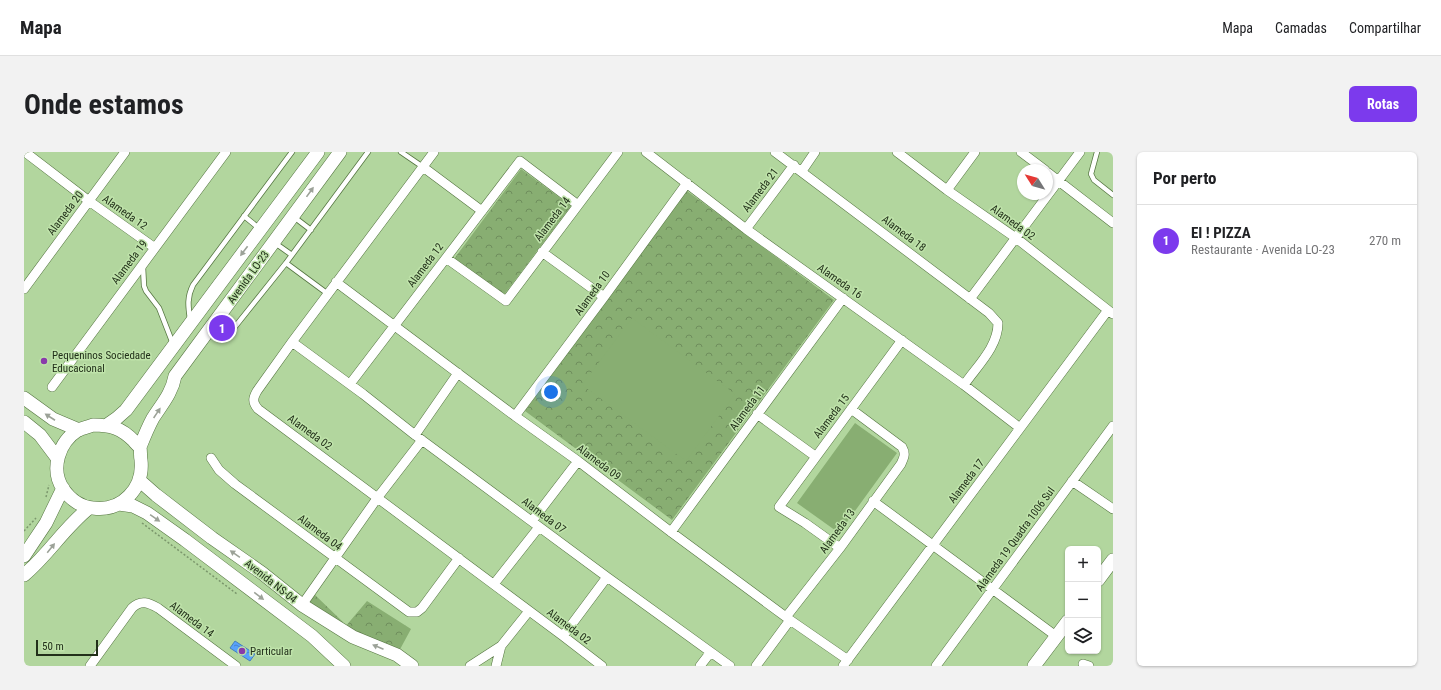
<!DOCTYPE html>
<html lang="pt">
<meta charset="utf-8">
<style>
:root{--surface:#fff;--page:#f2f2f2;--text:#202124;--muted:#757577;--line:#e0e0e0;--accent:#7c3aed}
body{margin:0;font-family:"Roboto Condensed",sans-serif;background:var(--page);color:var(--text)}
.controls{position:absolute;right:12px;bottom:12px;display:grid;overflow:hidden;border-radius:6px;box-shadow:0 1px 3px #0004}
.controls button{width:36px;height:36px;display:grid;place-items:center;padding:0;border:0;border-bottom:1px solid var(--line);background:var(--surface);color:var(--text);font:20px sans-serif}
.compass{position:absolute;left:993px;top:12px;width:36px;height:36px;border-radius:50%;background:var(--surface);box-shadow:0 1px 3px #0004;rotate:307deg}
.scale{position:absolute;left:12px;bottom:10px;width:62px;box-sizing:border-box;padding-left:4px;border:2px solid #22301a;border-top:0;font-size:11px;line-height:14px;white-space:nowrap;color:#22301a;-webkit-text-stroke:3px #bfe3aa;paint-order:stroke}
.you{position:absolute;left:527px;top:240px;width:14px;height:14px;margin:-10px;border:3px solid #fff;border-radius:50%;background:#1a73e8;box-shadow:0 0 0 6px #1a73e833}
.badge{display:grid;place-items:center;width:26px;height:26px;border-radius:50%;background:var(--accent);color:#fff;font-size:13px;font-weight:700}
.pin{position:absolute;translate:-50% -50%;border:2px solid #fff;box-shadow:0 1px 4px #0006}
.list{margin:0;padding:0;list-style:none}
h2{display:flex;justify-content:space-between;align-items:center;height:52px;margin:0;padding:0 16px;font-size:17px}
h2 small{font-size:13px;font-weight:400;color:var(--muted)}
.list li{display:grid;grid-template-columns:26px 1fr auto;gap:12px;align-items:center;box-sizing:border-box;height:72px;padding:0 16px;border-top:1px solid var(--line)}
.list b{display:block;font-size:15px;white-space:nowrap}
.list p{margin:0;font-size:13px;white-space:nowrap;color:var(--muted)}
.list em{font-size:13px;font-style:normal;color:var(--muted)}
.icon{flex:none;width:22px;height:22px;fill:none;stroke:currentColor;stroke-width:2;stroke-linecap:round;stroke-linejoin:round}
.map{position:relative;flex:none;width:1089px;height:514px;overflow:hidden;border-radius:6px}
header{display:flex;align-items:center;gap:24px;box-sizing:border-box;height:56px;padding:0 20px;background:var(--surface);border-bottom:1px solid var(--line)}
header strong{font-size:19px}
nav{display:flex;gap:22px;margin-inline-start:auto;font-size:14px}
.intro{display:flex;align-items:center;justify-content:space-between;box-sizing:border-box;height:96px;padding:0 24px}
h1{margin:0;font-size:28px}
.button{padding:10px 18px;border-radius:6px;background:var(--accent);color:#fff;font-size:14px;font-weight:700}
main{display:flex;gap:24px;padding:0 24px}
aside{flex:1;background:var(--surface);border-radius:6px;box-shadow:0 1px 3px #0004}
.map>svg:first-child{display:block}
</style>
<header>
<strong>Mapa</strong>
<nav><a>Mapa</a><a>Camadas</a><a>Compartilhar</a></nav>
</header>
<div class="intro"><h1>Onde estamos</h1><a class="button">Rotas</a></div>
<main>
<div class="map">
<svg width="1089" height="514" viewBox="0 0 1089 514">
<defs>
<pattern id="park-crowns" width="20" height="18" patternUnits="userSpaceOnUse"><rect width="20" height="18" fill="#88ae72"/><path d="M2 6a3 3 0 1 1 6 0M12 15a3 3 0 1 1 6 0" fill="none" stroke="#6f8e5d"/></pattern>
<pattern id="water-ripples" width="26" height="14" patternUnits="userSpaceOnUse"><rect width="26" height="14" fill="#58a2fb"/><path d="M2 4q2-2 4 0t4 0M15 11q2-2 4 0t4 0" fill="none" stroke="#4884ca"/></pattern>
</defs>
<rect width="100%" height="100%" fill="#b2d69e"/>
<path fill="url(#park-crowns)" d="M497,17L547,54L479,144L430,107Z
M663,39L810,148L648,368L501,259Z
M290,442L319,470L315,474L283,453Z
M343,449L387,477L374,501L321,475Z"/>
<path fill="#88ae72" d="M608,166L711,242L662,309L558,233Z
M831,271L873,301L815,381L773,351Z"/>
<path fill="url(#water-ripples)" stroke="#4880b8" d="M211,489L231,502L226,509L206,496Z"/>
<g fill="none" stroke-linecap="round" stroke-linejoin="round">
<g stroke="#557541" stroke-width="6">
<path id="lane" d="M377,0L399,15
M1073,0L1067,22L1070,28L1089,43
M220,64L236,77
M270,65L287,78
M251,91L268,103
M262,111L304,142
M119,115L120,134L122,139L135,156L149,192
M166,167C164,154 163,145 169,133L268,0
M184,181L198,183L206,181L262,111L344,0"/>
</g>
<g stroke="#557541" stroke-width="10">
<path id="street" d="M1,0L65,49L131,96
M410,0L268,190L233,239C229,246 228,250 234,257L539,484L578,514
M622,0L722,77L940,233L996,276
M751,0L965,161L974,171C974,195 953,214 940,233
M873,0L923,38L992,86L1089,162
M997,0L1021,18
M399,15L458,59
M778,19L791,0
M1023,20L1089,71
M923,38L951,0
M722,77L770,13
M518,100L580,145
M422,106L482,149L594,0
M312,130L491,264L554,309L647,380L766,468L824,508
M0,137L101,0
M946,147L1056,0
M268,190L339,242L391,283L583,425L706,514
M326,232L496,9L554,53
M28,235L202,0
M733,262L791,304
M491,264L580,145L663,31
M391,283L434,221
M187,306L195,318L211,332L385,460H393L398,456L435,406
M1048,329L1089,357
M849,349L1032,484
M508,369L554,309
M647,380L819,146
M816,396L781,371L755,355L878,188
M470,432L515,375
M278,453L354,345L398,288
M762,465L816,396L877,312C880,305 882,302 878,295L827,257
M539,484L583,425
M1059,512L1065,514
M66,514L108,456C117,447 125,451 134,456L212,514
M446,514L477,494L505,459
M472,514L477,494
M676,514L686,501
M732,514L766,468
M819,514L1084,158
M912,514L1089,274"/>
</g>
<g stroke="#557541" stroke-width="14">
<path id="secondary" d="M0,246L29,267L55,278
M0,270L16,283L34,307
M69,273C87,273 97,276 110,289C111,291 115,294 116,296C117,299 116,304 117,308C120,336 98,360 69,356C57,355 46,347 39,337C26,317 35,290 54,278C59,276 64,275 69,273Z
M83,273L93,266L102,258L294,0
M116,295C120,285 124,275 129,266C138,252 148,241 151,224L316,0
M115,328L132,343L188,386L238,421L278,453L329,485L373,503L388,514
M95,352L109,354L123,361L161,388L288,484L320,514
M0,404L22,371L39,336
M0,423C24,403 40,376 65,356
M1074,428L1089,408
M1010,514L1044,469"/>
</g>
<path stroke="#7b976c" stroke-width="1.5" stroke-dasharray="2 2" stroke-linecap="butt" d="M22,345L25,333
M118,371L213,442
M0,379L12,366"/>
<use href="#lane" stroke="#fff" stroke-width="4.5"/>
<use href="#street" stroke="#fff" stroke-width="9"/>
<use href="#secondary" stroke="#fff" stroke-width="13"/>
</g>
<defs><path id="oneway-solid" d="M-6-.8H1V-3.2L6.5 0L1 3.2V.8H-6Z"/></defs>
<g fill="#9ca298">
<use href="#oneway-solid" transform="translate(286 40) rotate(-54)"/>
<use href="#oneway-solid" transform="translate(220 99) rotate(127)"/>
<use href="#oneway-solid" transform="translate(133 261) rotate(-56)"/>
<use href="#oneway-solid" transform="translate(26 265) rotate(-147)"/>
<use href="#oneway-solid" transform="translate(131 366) rotate(35)"/>
<use href="#oneway-solid" transform="translate(27 396) rotate(-51)"/>
<use href="#oneway-solid" transform="translate(211 402) rotate(-145)"/>
<use href="#oneway-solid" transform="translate(235 444) rotate(37)"/>
<use href="#oneway-solid" transform="translate(354 495) rotate(-157)"/>
</g>
<g fill="#893aaa" stroke="#bfe3aa" stroke-width="1.5">
<circle cx="20" cy="209" r="4"/>
<circle cx="218" cy="499" r="4"/>
</g>
<g text-anchor="middle" stroke-width="3" stroke-linejoin="round" paint-order="stroke">
<g font-size="11" fill="#22301a" stroke="#bfe3aa">
<text transform="translate(736 38) rotate(-53)" y="4">Alameda 21</text>
<text transform="translate(101 60) rotate(35)" y="4">Alameda 12</text>
<text transform="translate(41 61) rotate(-53)" y="4">Alameda 20</text>
<text transform="translate(528 67) rotate(-53)" y="4">Alameda 14</text>
<text transform="translate(989 70) rotate(36)" y="4">Alameda 02</text>
<text transform="translate(880 81) rotate(37)" y="4">Alameda 18</text>
<text transform="translate(105 110) rotate(-53)" y="4">Alameda 19</text>
<text transform="translate(401 113) rotate(-53)" y="4">Alameda 12</text>
<text transform="translate(224 125) rotate(-54)" y="4">Avenida LO-23</text>
<text transform="translate(816 129) rotate(35)" y="4">Alameda 16</text>
<text transform="translate(568 141) rotate(-54)" y="4">Alameda 10</text>
<text transform="translate(723 256) rotate(-54)" y="4">Alameda 11</text>
<text transform="translate(807 264) rotate(-53)" y="4">Alameda 15</text>
<text transform="translate(286 280) rotate(36)" y="4">Alameda 02</text>
<text transform="translate(575 310) rotate(37)" y="4">Alameda 09</text>
<text transform="translate(942 329) rotate(-53)" y="4">Alameda 17</text>
<text transform="translate(520 363) rotate(37)" y="4">Alameda 07</text>
<text transform="translate(813 379) rotate(-54)" y="4">Alameda 13</text>
<text transform="translate(296 380) rotate(37)" y="4">Alameda 04</text>
<text transform="translate(991 387) rotate(-54)" y="4">Alameda 19 Quadra 1006 Sul</text>
<text transform="translate(247 429) rotate(38)" y="4">Avenida NS-04</text>
<text transform="translate(168 467) rotate(37)" y="4">Alameda 14</text>
<text transform="translate(545 474) rotate(37)" y="4">Alameda 02</text>
</g>
<g font-size="11" fill="#22301a" stroke="#bfe3aa" text-anchor="start">
<text x="28" y="207">Pequeninos Sociedade<tspan x="28" dy="13">Educacional</tspan></text>
<text x="226" y="503">Particular</text>
</g>
</g>
</svg>
<div class="controls">
<button>+</button>
<button>−</button>
<button><svg class="icon" aria-label="layers" viewBox="0 0 24 24"><path d="M12 4l9 5-9 5-9-5zM3 14l9 5 9-5"/></svg></button>
</div>
<svg class="compass" viewBox="-18 -18 36 36"><path d="M0-13l5 13h-10z" fill="#e53935"/><path d="M0 13l5-13h-10z" fill="#757577"/></svg>
<div class="scale">50 m</div>
<div class="you"></div>
<div class="pin badge" style="left:198px;top:176px">1</div>
</div>
<aside>
<h2>Por perto<small></small></h2>
<ul class="list">
<li><span class="badge">1</span><div><b>EI ! PIZZA</b><p>Restaurante · Avenida LO-23</p></div><em>270 m</em></li>
</ul>
</aside>
</main>
